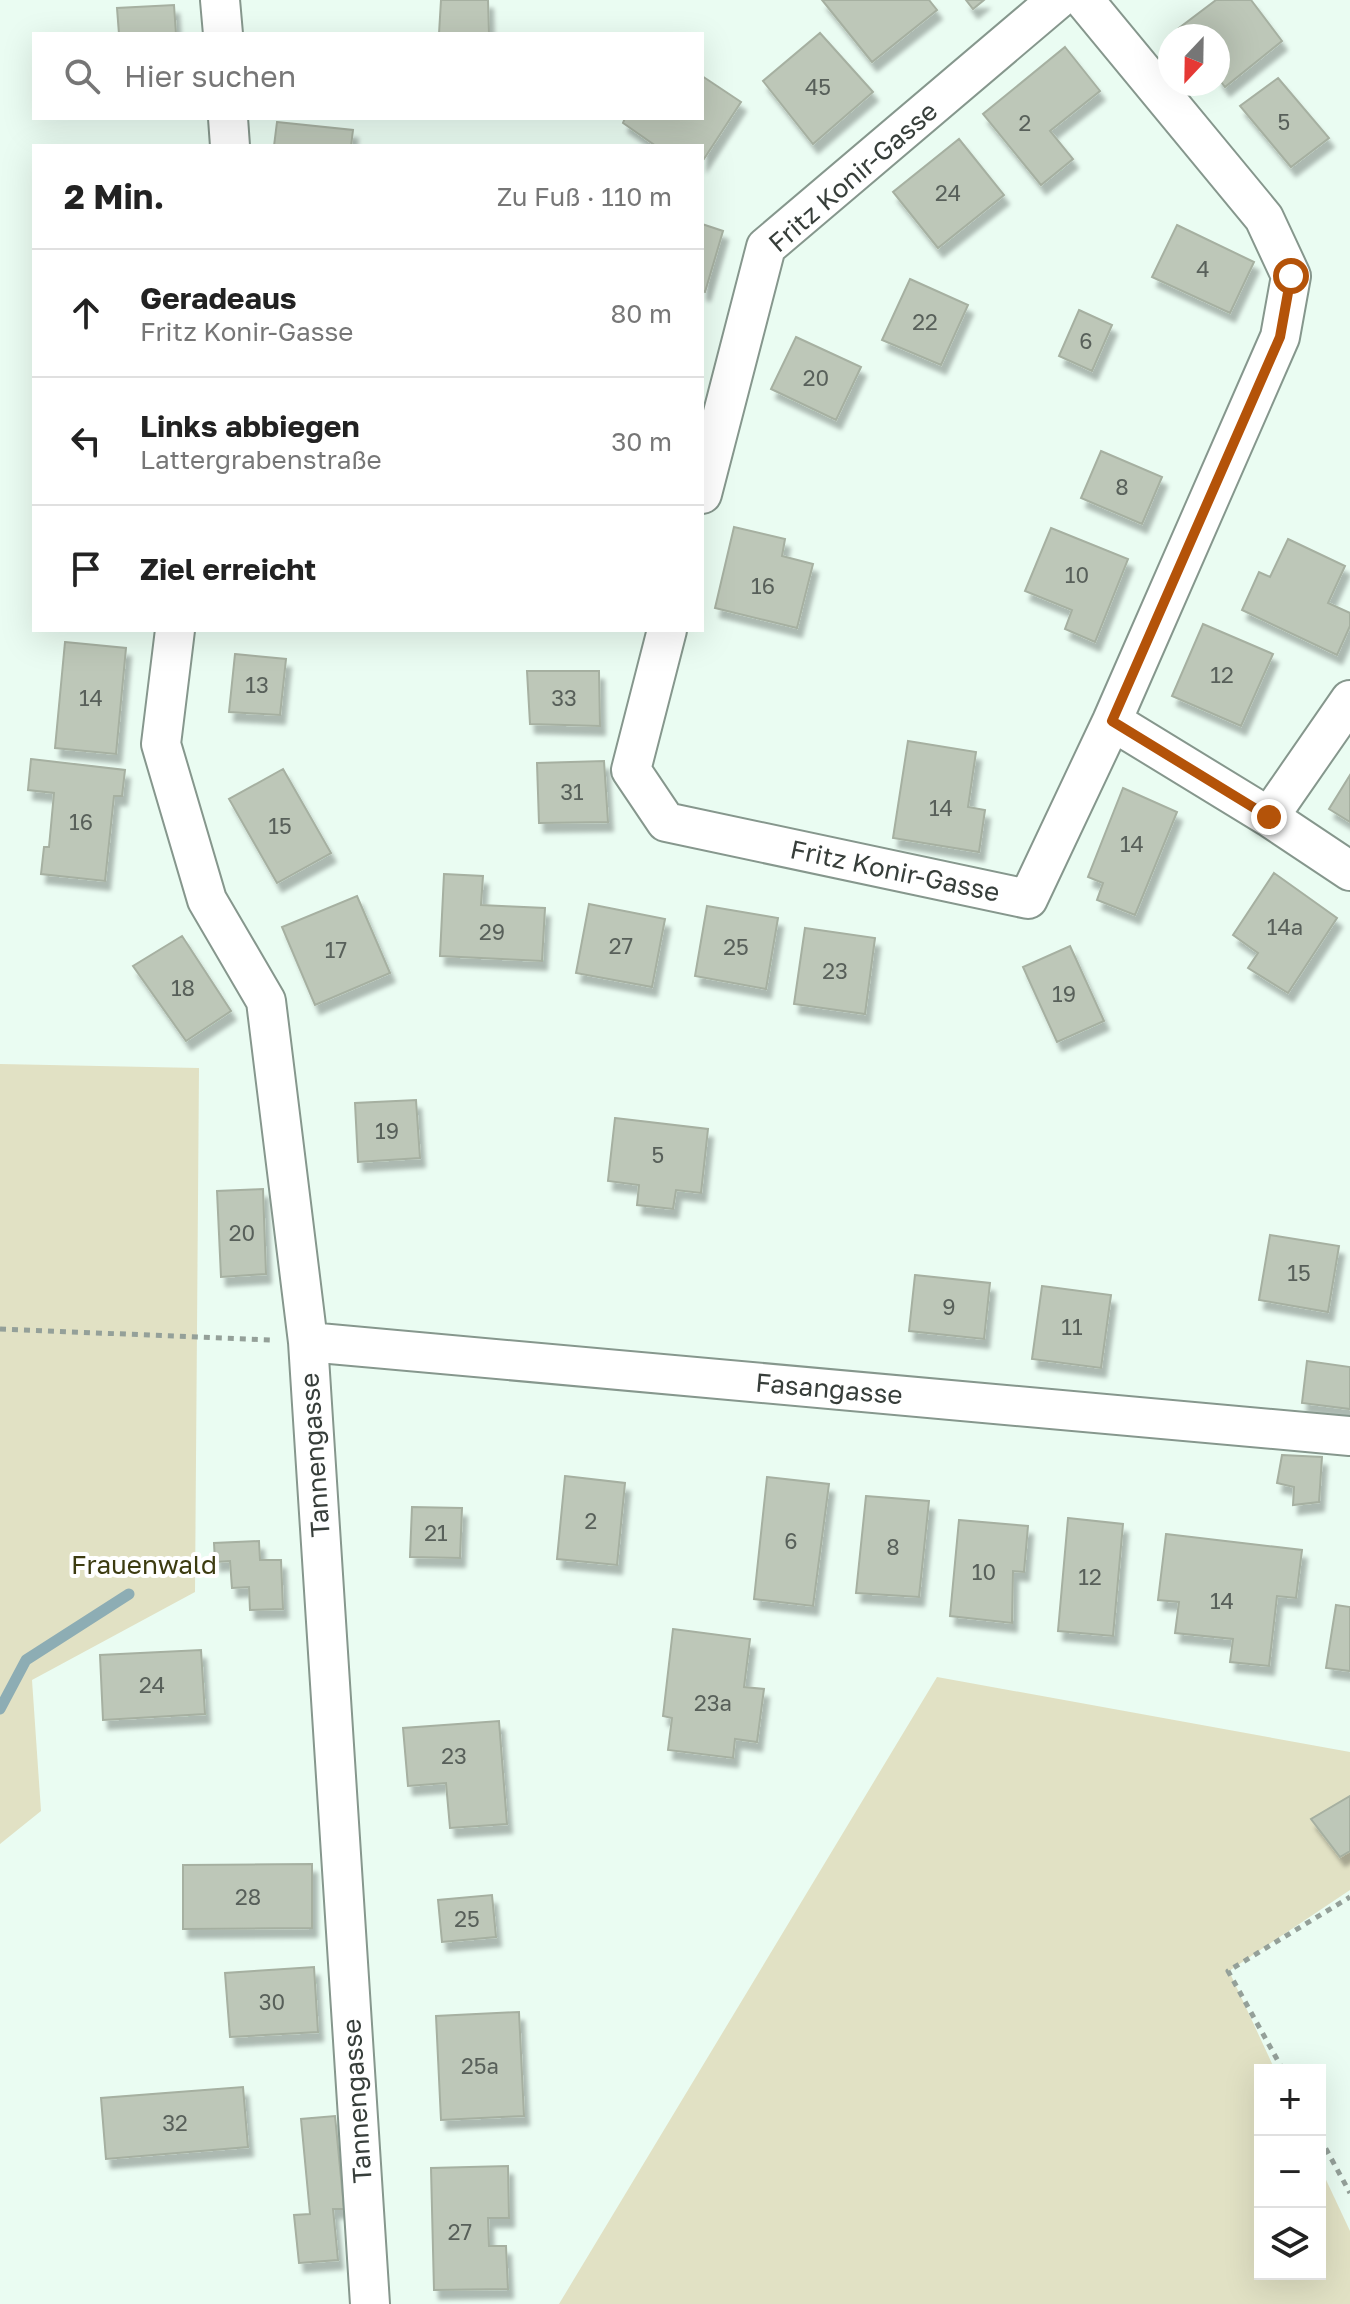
<!DOCTYPE html>
<html lang="de">
<meta charset="utf-8">
<style>
:root{--surface:#fff;--page:#f6f6f6;--text:#222;--muted:#767676;--line:#e0e0e0}
body{margin:0;font-family:"Golos Text",sans-serif;background:var(--page);color:var(--text)}
.controls{position:absolute;right:24px;bottom:24px;display:grid;overflow:hidden;border-radius:0px;box-shadow:0 8px 32px #0002}
.controls button{width:72px;height:72px;display:grid;place-items:center;padding:0;border:0;border-bottom:2px solid var(--line);background:var(--surface);color:var(--text);font:40px sans-serif}
.compass{position:absolute;left:1158px;top:24px;width:72px;height:72px;border-radius:50%;background:var(--surface);box-shadow:0 8px 32px #0002;rotate:202deg}
.stop{position:absolute;width:24px;height:24px;margin:-18px;border:6px solid #b45309;border-radius:50%;background:#fff}
.stop.end{background:#b45309;border-color:#fff;box-shadow:0 2px 8px #0008}
.list{margin:0;padding:0;list-style:none}
h2{display:flex;justify-content:space-between;align-items:center;height:104px;margin:0;padding:0 32px;font-size:34px}
h2 small{font-size:26px;font-weight:400;color:var(--muted)}
.list li{display:grid;grid-template-columns:52px 1fr auto;gap:24px;align-items:center;box-sizing:border-box;height:128px;padding:0 32px;border-top:2px solid var(--line)}
.list b{display:block;font-size:30px;white-space:nowrap}
.list p{margin:0;font-size:26px;white-space:nowrap;color:var(--muted)}
.list em{font-size:26px;font-style:normal;color:var(--muted)}
.icon{flex:none;width:44px;height:44px;fill:none;stroke:currentColor;stroke-width:2;stroke-linecap:round;stroke-linejoin:round}
.map{position:relative;flex:none;width:1350px;height:2304px;overflow:hidden}
.search{position:absolute;background:var(--surface);box-shadow:0 8px 32px #0002;left:32px;top:32px;width:672px;height:88px;display:flex;align-items:center;gap:20px;box-sizing:border-box;padding:0 28px;border-radius:0px;color:var(--muted);font-size:30px}
.panel{position:absolute;background:var(--surface);box-shadow:0 8px 32px #0002;left:32px;top:144px;width:672px;height:488px;border-radius:0px}
.map>svg:first-child{display:block}
</style>
<div class="map">
<svg width="1350" height="2304" viewBox="0 0 1350 2304">
<defs>
<filter id="shadow"><feDropShadow dx="5" dy="9" stdDeviation="2" flood-color="#0004"/></filter>
</defs>
<rect width="100%" height="100%" fill="#eafcf2"/>
<path fill="#e1e1c4" d="M0,1064L199,1068L195,1592L32,1680L41,1811L0,1844Z
M937,1677L1350,1752V1890L1229,1971L1275,2070H1260V2274H1320V2167L1350,2231V2304H559Z"/>
<g fill="none" stroke-linecap="round" stroke-linejoin="round">
<path stroke="#8dadb4" stroke-width="11" d="M0,1709L26,1660L129,1594"/>
</g>
<path fill="#bdc7b8" stroke="#a6b0a1" stroke-width="2" filter="url(#shadow)" d="M441,0H488L489,34H439Z
M822,0H929L937,10L872,62Z
M966,0H984L973,9Z
M1216,0H1251L1282,41L1225,87L1218,78V36H1185L1179,28Z
M174,5L176,34H119L117,8Z
M820,33L873,92L813,144L763,81Z
M1065,47L1100,91L1050,131L1073,159L1041,185L983,114Z
M702,76L741,102L702,162V146H656L623,123L625,118H702Z
M1278,78L1329,138L1291,167L1240,106Z
M277,122L353,130L351,146H274Z
M959,139L1004,195L938,248L893,192Z
M702,224L723,231L705,292L702,291Z
M1177,225L1254,262L1230,313L1152,277Z
M910,279L968,305L941,365L882,340Z
M1079,310L1112,325L1092,371L1059,356Z
M796,337L861,367L836,420L771,389Z
M1101,451L1162,477L1142,524L1081,498Z
M734,527L785,539L782,556L813,564L797,628L715,608Z
M1051,528L1128,559L1095,642L1065,629L1072,610L1025,591Z
M1288,539L1345,566L1328,603L1350,613V626L1337,655L1242,610L1259,572L1270,577Z
M1203,624L1273,654L1241,726L1172,696Z
M65,642L126,648L116,754L55,748Z
M235,654L286,659L280,715L229,712Z
M527,671H599L600,726L530,724Z
M908,741L976,752L968,807L985,810L979,852L893,838Z
M31,759L125,770L122,796H114L105,881L41,874L44,847H49L54,793L28,790Z
M604,761L608,822L539,823L537,763Z
M283,769L331,853L277,883L229,799Z
M1350,775V822L1329,809Z
M1123,788L1177,812L1135,915L1097,900L1103,883L1088,877Z
M1274,873L1337,918L1288,993L1248,968L1258,953L1233,935Z
M444,874L483,876L481,905L545,908L542,961L440,956Z
M357,896L390,973L315,1005L282,927Z
M589,904L665,919L652,987L576,973Z
M707,906L778,918L766,989L695,976Z
M805,928L875,938L865,1014L794,1004Z
M182,936L231,1011L186,1041L133,966Z
M1070,946L1104,1021L1057,1042L1023,967Z
M416,1100L420,1158L358,1162L355,1103Z
M615,1118L708,1129L701,1193L676,1190L673,1209L637,1205L639,1185L608,1181Z
M263,1189L266,1274L221,1277L217,1191Z
M1270,1235L1339,1246L1328,1312L1259,1300Z
M915,1275L990,1283L984,1339L909,1331Z
M1042,1286L1111,1295L1101,1368L1032,1359Z
M1307,1361L1350,1367V1409L1302,1403Z
M1282,1455L1322,1457L1319,1502L1293,1505L1294,1487L1277,1483Z
M565,1476L625,1483L617,1565L557,1559Z
M767,1477L829,1484L813,1606L754,1599Z
M866,1496L929,1501L919,1597L856,1593Z
M412,1507L462,1508L460,1558L410,1557Z
M1068,1518L1123,1524L1113,1636L1058,1631Z
M959,1520L1028,1526L1024,1572L1013,1571L1012,1623L950,1616Z
M1166,1534L1302,1550L1296,1598L1277,1596L1269,1666L1230,1662L1233,1639L1175,1633L1179,1602L1158,1600Z
M259,1541L260,1560H281L283,1609L250,1610L249,1587L232,1588L230,1561L215,1562L214,1543Z
M1336,1605L1350,1607V1671L1326,1668Z
M673,1629L750,1639L744,1687L764,1689L757,1742L735,1739L733,1758L668,1750L672,1718L663,1716Z
M201,1650L205,1714L103,1720L100,1655Z
M499,1721L507,1824L450,1828L446,1783L408,1786L403,1728Z
M1350,1796V1851L1340,1857L1311,1819Z
M312,1864V1928L183,1929V1865Z
M492,1895L496,1937L442,1942L438,1900Z
M314,1967L318,2032L230,2037L225,1973Z
M519,2012L524,2116L441,2120L436,2016Z
M243,2087L248,2147L106,2159L101,2098Z
M335,2116L344,2209H333L338,2260L299,2263L294,2215L310,2214L301,2119Z
M508,2166L509,2218H488L489,2246H506L508,2289L434,2290L431,2168Z"/>
<g fill="none" stroke-linecap="round" stroke-linejoin="round">
<g stroke="#86978d" stroke-width="42">
<path id="minor" d="M220,0L223,34
M228,118L230,146
M702,494L766,247L1057,0
M175,630L161,744L207,900L266,1001L308,1342L370,2304
M667,630L631,770L666,822L1028,899L1112,721L1280,337L1291,276L1264,218L1084,0
M1112,721L1269,817L1350,871
M1269,817L1350,700
M308,1342L1350,1436"/>
</g>
<path stroke="#94a099" stroke-width="5" stroke-dasharray="6 6" stroke-linecap="butt" d="M0,1329L271,1340
M1283,2070L1228,1971L1350,1897
M1320,2138L1350,2193"/>
<use href="#minor" stroke="#fff" stroke-width="38"/>
</g>
<g fill="none" stroke-linecap="round" stroke-linejoin="round">
<path stroke="#b45309" stroke-width="10" d="M1269,817L1112,721L1280,337L1291,276"/>
</g>
<g text-anchor="middle" stroke-width="8" stroke-linejoin="round" paint-order="stroke">
<g font-size="22" fill="#58605a">
<text x="818" y="95">45</text>
<text x="1284" y="130">5</text>
<text x="1025" y="131">2</text>
<text x="948" y="201">24</text>
<text x="1203" y="277">4</text>
<text x="925" y="330">22</text>
<text x="1086" y="349">6</text>
<text x="816" y="386">20</text>
<text x="1122" y="495">8</text>
<text x="1077" y="583">10</text>
<text x="763" y="594">16</text>
<text x="1222" y="683">12</text>
<text x="257" y="693">13</text>
<text x="91" y="706">14</text>
<text x="564" y="706">33</text>
<text x="572" y="800">31</text>
<text x="941" y="816">14</text>
<text x="81" y="830">16</text>
<text x="280" y="834">15</text>
<text x="1132" y="852">14</text>
<text x="1285" y="935">14a</text>
<text x="492" y="940">29</text>
<text x="621" y="954">27</text>
<text x="736" y="955">25</text>
<text x="336" y="958">17</text>
<text x="835" y="979">23</text>
<text x="183" y="996">18</text>
<text x="1064" y="1002">19</text>
<text x="387" y="1139">19</text>
<text x="658" y="1163">5</text>
<text x="242" y="1241">20</text>
<text x="1299" y="1281">15</text>
<text x="949" y="1315">9</text>
<text x="1072" y="1335">11</text>
<text x="591" y="1529">2</text>
<text x="436" y="1541">21</text>
<text x="791" y="1549">6</text>
<text x="893" y="1555">8</text>
<text x="984" y="1580">10</text>
<text x="1090" y="1585">12</text>
<text x="1222" y="1609">14</text>
<text x="152" y="1693">24</text>
<text x="713" y="1711">23a</text>
<text x="454" y="1764">23</text>
<text x="248" y="1905">28</text>
<text x="467" y="1927">25</text>
<text x="272" y="2010">30</text>
<text x="480" y="2074">25a</text>
<text x="175" y="2131">32</text>
<text x="460" y="2240">27</text>
</g>
<g font-size="26" fill="#373e3a" stroke="#fff">
<text transform="translate(853 177) rotate(-41)" y="9">Fritz Konir-Gasse</text>
<text transform="translate(895 871) rotate(12)" y="9">Fritz Konir-Gasse</text>
<text transform="translate(829 1389) rotate(5)" y="9">Fasangasse</text>
<text transform="translate(315 1455) rotate(-94)" y="9">Tannengasse</text>
<text transform="translate(357 2101) rotate(-94)" y="9">Tannengasse</text>
</g>
<g font-size="26" fill="#3c3b10" stroke="#fff">
<text x="144" y="1574">Frauenwald</text>
</g>
</g>
</svg>
<div class="controls">
<button>+</button>
<button>−</button>
<button><svg class="icon" aria-label="layers" viewBox="0 0 24 24"><path d="M12 4l9 5-9 5-9-5zM3 14l9 5 9-5"/></svg></button>
</div>
<svg class="compass" viewBox="-18 -18 36 36"><path d="M0-13l5 13h-10z" fill="#e53935"/><path d="M0 13l5-13h-10z" fill="#767676"/></svg>
<div class="stop" style="left:1291px;top:276px"></div>
<div class="stop end" style="left:1269px;top:817px"></div>
<div class="search"><svg class="icon" aria-label="search" viewBox="0 0 24 24"><circle cx="10" cy="10" r="6"/><path d="M15 15l6 6"/></svg>Hier suchen</div>
<section class="panel">
<h2>2 Min.<small>Zu Fuß · 110 m</small></h2>
<ul class="list">
<li><svg class="icon" aria-label="ahead" viewBox="0 0 24 24"><path d="M12 20V5M6 11l6-6 6 6"/></svg><div><b>Geradeaus</b><p>Fritz Konir-Gasse</p></div><em>80 m</em></li>
<li><svg class="icon" aria-label="left" viewBox="0 0 24 24"><path d="M17 20v-9H6M10 6l-5 5 5 5"/></svg><div><b>Links abbiegen</b><p>Lattergrabenstraße</p></div><em>30 m</em></li>
<li><svg class="icon" aria-label="arrive" viewBox="0 0 24 24"><path d="M6 21V4h12l-3 4 3 4H6"/></svg><div><b>Ziel erreicht</b></div></li>
</ul>
</section>
</div>
